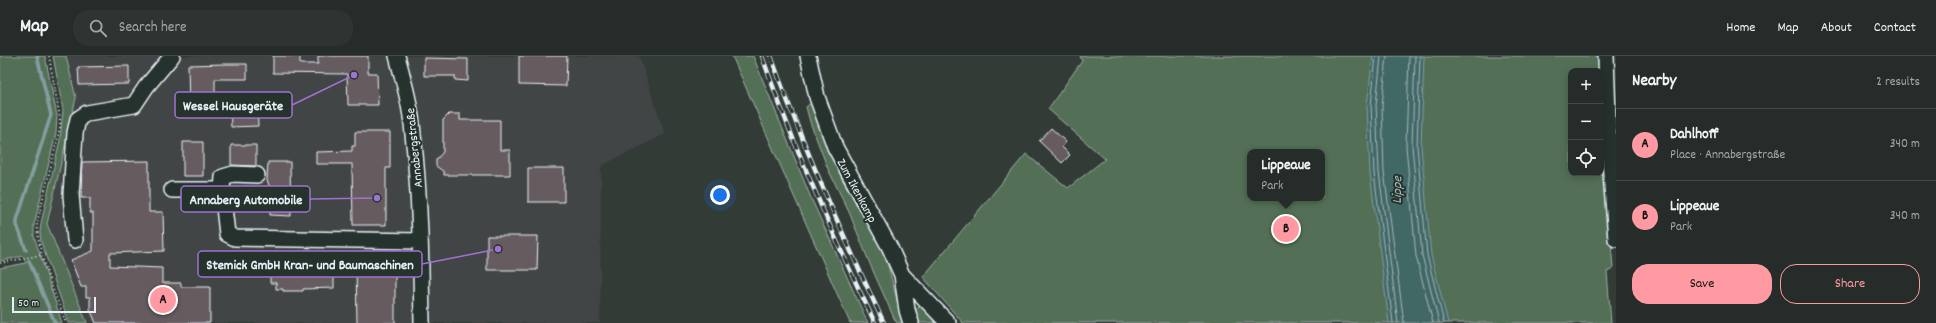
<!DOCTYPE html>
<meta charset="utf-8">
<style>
:root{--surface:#262c29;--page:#2e3431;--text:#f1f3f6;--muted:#a4a7a8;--line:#424846;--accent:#ff9aa2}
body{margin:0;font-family:Dekko,sans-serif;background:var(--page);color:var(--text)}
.controls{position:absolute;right:12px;top:12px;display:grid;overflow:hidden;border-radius:8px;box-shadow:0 2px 10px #0003}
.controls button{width:36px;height:36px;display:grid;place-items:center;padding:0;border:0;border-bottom:1px solid var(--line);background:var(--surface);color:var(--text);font:20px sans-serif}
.scale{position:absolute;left:12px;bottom:10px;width:84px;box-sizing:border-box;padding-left:4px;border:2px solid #e8f1f8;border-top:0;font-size:11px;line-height:14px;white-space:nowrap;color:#e8f1f8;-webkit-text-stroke:3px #26332d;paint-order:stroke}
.you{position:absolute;left:720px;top:139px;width:14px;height:14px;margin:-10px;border:3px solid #fff;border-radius:50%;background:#1a73e8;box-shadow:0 0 0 6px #1a73e833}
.badge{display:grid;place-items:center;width:26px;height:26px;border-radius:50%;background:var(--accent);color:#111;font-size:13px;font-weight:700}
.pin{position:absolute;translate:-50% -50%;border:2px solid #fff;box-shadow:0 1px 4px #0006}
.popup{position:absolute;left:1247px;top:93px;width:78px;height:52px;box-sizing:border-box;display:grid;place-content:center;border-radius:8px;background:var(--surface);filter:drop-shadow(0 1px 3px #0005);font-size:13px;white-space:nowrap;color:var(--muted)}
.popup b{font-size:15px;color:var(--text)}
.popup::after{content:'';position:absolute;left:50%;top:100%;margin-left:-8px;border:8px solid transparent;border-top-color:var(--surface)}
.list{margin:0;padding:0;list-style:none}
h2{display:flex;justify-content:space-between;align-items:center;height:52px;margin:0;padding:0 16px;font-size:17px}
h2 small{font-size:13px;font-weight:400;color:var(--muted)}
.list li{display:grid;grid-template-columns:26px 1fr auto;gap:12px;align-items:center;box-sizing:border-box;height:72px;padding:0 16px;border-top:1px solid var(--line)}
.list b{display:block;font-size:15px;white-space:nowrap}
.list p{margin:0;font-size:13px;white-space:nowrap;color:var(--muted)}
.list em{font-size:13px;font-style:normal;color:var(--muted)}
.actions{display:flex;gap:8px;padding:12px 16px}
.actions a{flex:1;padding:9px 0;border:1px solid var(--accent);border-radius:16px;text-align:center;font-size:14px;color:var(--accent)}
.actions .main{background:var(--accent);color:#111}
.icon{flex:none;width:22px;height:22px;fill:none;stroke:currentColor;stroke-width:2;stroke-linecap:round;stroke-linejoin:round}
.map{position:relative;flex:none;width:1616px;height:267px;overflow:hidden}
header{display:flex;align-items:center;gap:24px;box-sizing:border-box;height:56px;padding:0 20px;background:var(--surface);border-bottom:1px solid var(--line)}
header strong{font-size:19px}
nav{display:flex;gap:22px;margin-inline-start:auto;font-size:14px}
.search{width:280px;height:36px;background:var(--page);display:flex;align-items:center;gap:10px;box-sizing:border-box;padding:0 14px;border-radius:16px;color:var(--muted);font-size:15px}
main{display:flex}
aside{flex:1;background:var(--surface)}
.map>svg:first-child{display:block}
</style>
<header>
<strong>Map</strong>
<div class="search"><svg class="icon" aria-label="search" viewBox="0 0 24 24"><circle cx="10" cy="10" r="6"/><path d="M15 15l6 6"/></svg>Search here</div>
<nav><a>Home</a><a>Map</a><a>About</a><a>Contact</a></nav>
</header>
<main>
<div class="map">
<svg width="1616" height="267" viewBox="0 0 1616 267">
<rect width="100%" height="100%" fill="#333b37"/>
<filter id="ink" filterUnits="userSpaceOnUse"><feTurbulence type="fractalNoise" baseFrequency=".025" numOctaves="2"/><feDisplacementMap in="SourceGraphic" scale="8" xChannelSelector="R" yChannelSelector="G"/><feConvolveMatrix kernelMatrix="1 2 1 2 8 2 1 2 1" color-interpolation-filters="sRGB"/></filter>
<g filter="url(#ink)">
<path fill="#424544" d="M66,0H639L665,78L601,110L600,267H87L47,168L76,42Z"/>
<path fill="#536f56" stroke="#9eb0a7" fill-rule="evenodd" d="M0,0H45L57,60L56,77L34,169V180L62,267H0V212L26,207L23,200L0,205Z
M53,0H66L76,42L47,168L87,267H69L41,186L40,176L41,167L60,84L63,54Z
M732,0H753L811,142L868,267H850Z
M1080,0H1598L1599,15H1571V117H1601V51L1613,213L1607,216L1611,267H963L923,221L1026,98L1068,132L1105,103L1048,53L1082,5ZM1250,96H1322V142H1250Z
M812,46L842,123L870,169L885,198L903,267H897L894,262L870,208L849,156L828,113L810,66L806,51Z
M924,249L944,267H917C913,259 913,251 924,249Z"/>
<path fill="#426766" stroke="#849ea0" d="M1373,0H1424L1421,90L1431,199L1448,267H1389L1370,117L1367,49Z"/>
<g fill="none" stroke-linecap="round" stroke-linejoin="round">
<path stroke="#a6babe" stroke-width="1" d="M1376,0L1371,49L1374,117L1393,267
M1381,0L1376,49L1379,116L1398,267
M1387,0L1382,50L1384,116L1404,267
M1409,0L1406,90L1416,200L1433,267
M1415,0L1412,90L1422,199L1439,267
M1420,0L1417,90L1427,199L1444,267"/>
<path stroke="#849ea0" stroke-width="3.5" d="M26,194L17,169V164L51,59L37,0
M29,205L55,267"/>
</g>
<path fill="#665c61" stroke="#e8f1f8" d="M273,0H300V8H318V0H368V17H377L378,49H348L347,18L273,17Z
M519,0H567L566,30L519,29Z
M424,2L468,3V25L455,24V20H424Z
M225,8H247V23H215V54H189L188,9Z
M129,10V28L79,29L78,11Z
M230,50H257L258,70L231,71Z
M449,58H460V64H500V94H510V119H444V116L436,110V104L443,96V64Z
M1051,72L1066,86L1062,91L1070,99L1062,107L1039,85Z
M355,76H390V112H386V169H353L352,108H316V96L352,95V90H355Z
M183,86H203V120H183Z
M231,89H256V110L231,109Z
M149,105V156H163L164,195L110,197V210L162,212V227H181V231H210V267H96L90,253V241H86V231H81L71,204L93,195V157H90V142H81L82,106Z
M268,106H290L291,160L270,159V132L267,124Z
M528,112H564V146H528Z
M487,180H538L537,214H487Z
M356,209H395V267H357Z
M316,212H334V232L303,233V235H283V233H276V227H270V215H317Z"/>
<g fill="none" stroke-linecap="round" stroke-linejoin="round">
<g stroke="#e8f1f8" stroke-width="18">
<path id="minor" d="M397,0C404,26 411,51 413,78C420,140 421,204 422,267
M808,0L817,41L835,91L890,192L902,219L907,254L911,267
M1606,0L1609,91L1616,183
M257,119L233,118L223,121L222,134L227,178L235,182L420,185
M172,134H222
M75,184L71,139L75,77L78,63L87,57L134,49L146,31L172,0
M902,219L948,267"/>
</g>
<path stroke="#e8f1f8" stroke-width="2" stroke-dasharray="1 3" stroke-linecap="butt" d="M49,0L60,62V72L37,167C38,201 54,235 66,267
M0,207L41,199"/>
<use href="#minor" stroke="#26332d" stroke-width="15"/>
<g stroke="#e8f1f8" stroke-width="4.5">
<path id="rail" d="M762,0C794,91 833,180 875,267
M771,0C803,91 843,180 884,267"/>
</g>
<use href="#rail" stroke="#26332d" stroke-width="3" stroke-dasharray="9" stroke-linecap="butt"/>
</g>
</g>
<g text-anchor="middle" stroke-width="4" stroke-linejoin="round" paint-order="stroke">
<g font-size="13" fill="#e8f1f8" stroke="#26332d">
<text transform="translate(413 92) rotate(-96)" y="5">Annabergstraße</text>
<text transform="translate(858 134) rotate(62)" y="5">Zum Ikenkamp</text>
</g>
<g font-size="14" font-style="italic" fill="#a6babe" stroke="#26332d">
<text transform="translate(1396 134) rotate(-89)" y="5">Lippe</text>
</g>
</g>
<path fill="none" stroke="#a171d3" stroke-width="1.5" d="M354 19L292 49M377 142L310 143M498 193L422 208"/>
<g fill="#a171d3" stroke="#26332d" stroke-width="1.5">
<circle cx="354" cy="19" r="4"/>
<circle cx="377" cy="142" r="4"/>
<circle cx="498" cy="193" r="4"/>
</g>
<g fill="#26332d" stroke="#a171d3" stroke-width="1.5">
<rect x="175" y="36" width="117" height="26" rx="4"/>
<rect x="181" y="130" width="129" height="26" rx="4"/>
<rect x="198" y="195" width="224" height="26" rx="4"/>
</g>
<g font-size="14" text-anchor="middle" font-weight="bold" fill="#e8f1f8">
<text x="233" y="54">Wessel Hausgeräte</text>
<text x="246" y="148">Annaberg Automobile</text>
<text x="310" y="213">Stemick GmbH Kran- und Baumaschinen</text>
</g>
</svg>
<div class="controls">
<button>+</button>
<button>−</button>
<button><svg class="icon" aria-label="locate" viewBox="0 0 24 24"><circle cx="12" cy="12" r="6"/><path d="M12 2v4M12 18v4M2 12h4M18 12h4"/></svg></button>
</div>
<div class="scale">50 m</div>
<div class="you"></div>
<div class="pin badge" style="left:163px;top:244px">A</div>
<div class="pin badge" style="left:1286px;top:173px">B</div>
<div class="popup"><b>Lippeaue</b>Park</div>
</div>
<aside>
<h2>Nearby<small>2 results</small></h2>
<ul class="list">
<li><span class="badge">A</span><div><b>Dahlhoff</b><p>Place · Annabergstraße</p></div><em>340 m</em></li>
<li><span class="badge">B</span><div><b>Lippeaue</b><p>Park</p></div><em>340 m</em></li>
</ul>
<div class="actions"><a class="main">Save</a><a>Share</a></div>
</aside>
</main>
